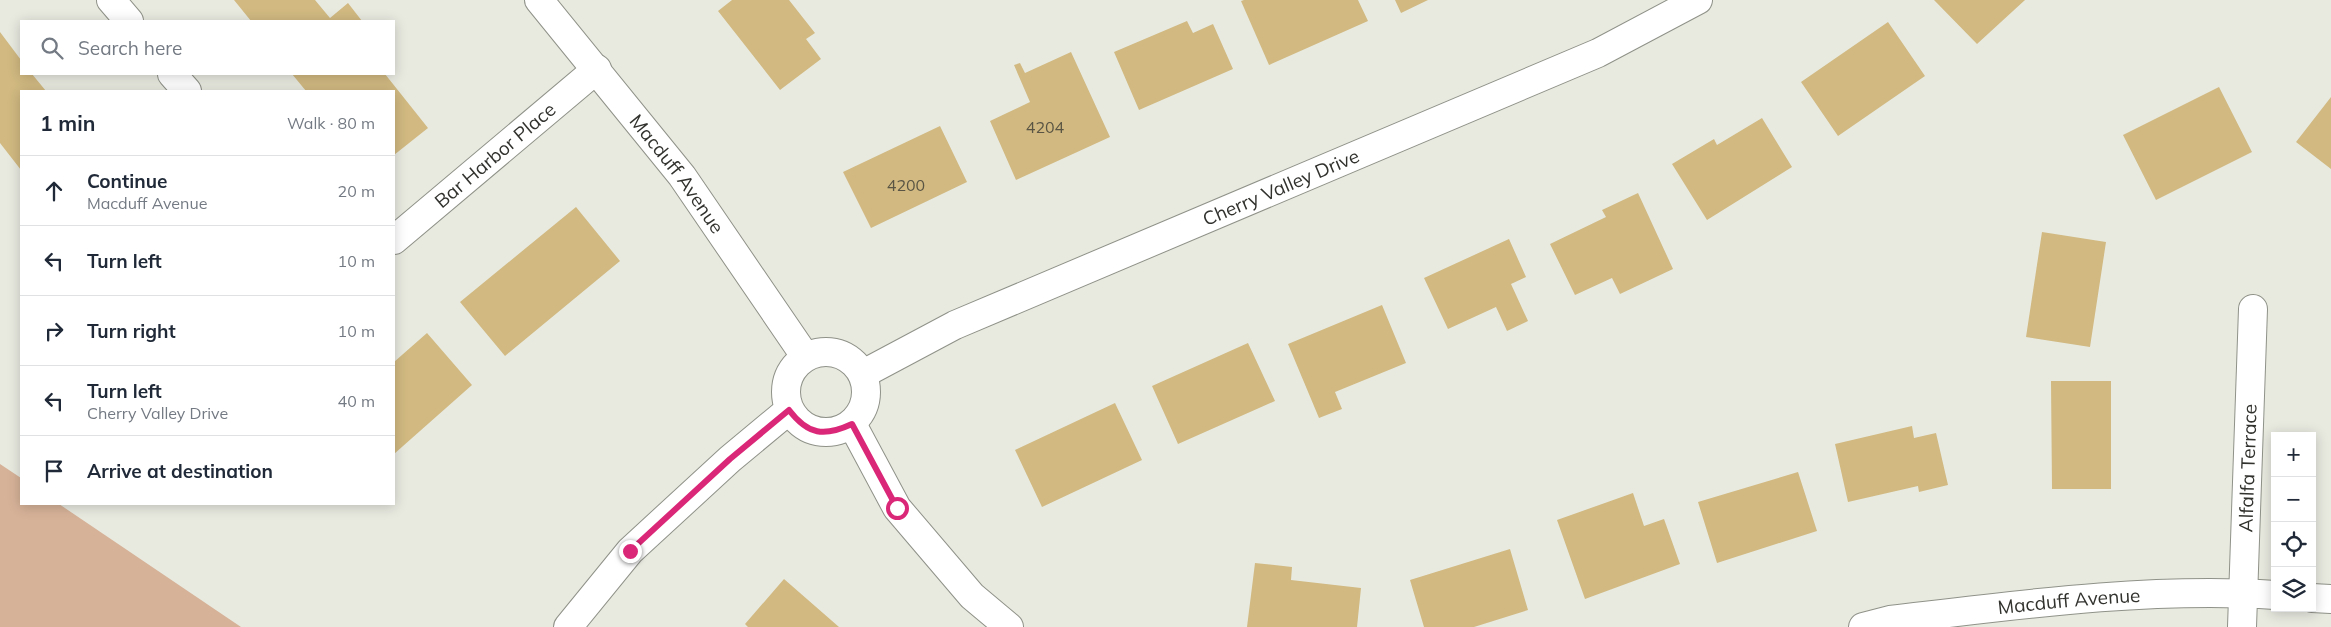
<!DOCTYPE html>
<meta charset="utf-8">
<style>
:root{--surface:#fff;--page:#f6f6f7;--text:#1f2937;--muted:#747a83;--line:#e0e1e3}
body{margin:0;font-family:Mulish,sans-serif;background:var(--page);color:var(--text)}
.controls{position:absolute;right:15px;bottom:15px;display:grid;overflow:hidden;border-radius:0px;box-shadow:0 2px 12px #0003}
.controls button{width:45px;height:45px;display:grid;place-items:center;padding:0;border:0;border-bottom:1px solid var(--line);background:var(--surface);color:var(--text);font:25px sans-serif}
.stop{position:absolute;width:15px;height:15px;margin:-11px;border:4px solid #db2777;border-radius:50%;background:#fff}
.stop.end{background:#db2777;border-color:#fff;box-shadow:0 1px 5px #0008}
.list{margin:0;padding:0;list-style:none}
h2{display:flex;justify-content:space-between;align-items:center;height:65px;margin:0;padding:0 20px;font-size:21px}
h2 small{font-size:16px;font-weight:400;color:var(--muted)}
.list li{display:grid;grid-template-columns:32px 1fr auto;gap:15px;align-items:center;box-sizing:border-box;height:70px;padding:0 20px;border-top:1px solid var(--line)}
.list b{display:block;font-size:19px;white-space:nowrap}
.list p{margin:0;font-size:16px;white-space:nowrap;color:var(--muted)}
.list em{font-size:16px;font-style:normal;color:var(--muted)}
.icon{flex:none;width:28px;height:28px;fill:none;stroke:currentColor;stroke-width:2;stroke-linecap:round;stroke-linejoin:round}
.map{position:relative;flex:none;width:2331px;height:627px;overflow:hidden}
.search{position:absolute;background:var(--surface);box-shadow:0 2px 12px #0003;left:20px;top:20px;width:375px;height:55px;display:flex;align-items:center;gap:12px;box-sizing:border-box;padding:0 18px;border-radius:0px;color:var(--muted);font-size:19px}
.panel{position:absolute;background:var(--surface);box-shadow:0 2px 12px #0003;left:20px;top:90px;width:375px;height:415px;border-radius:0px}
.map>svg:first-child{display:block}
</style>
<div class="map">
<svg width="2331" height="627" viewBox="0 0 2331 627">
<rect width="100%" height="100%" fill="#e8eae0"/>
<path fill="#d6b298" d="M0,464L21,478V504H59L241,627H0Z"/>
<path fill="#d1b981" d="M234,0H315L330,18L348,3L362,21H251Z
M732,0H789L815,33L806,39L821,59L780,90L718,11Z
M1244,0H1358L1368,21L1269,65L1241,1Z
M1395,0H1428L1401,13Z
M1934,0H2025L1977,44Z
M1187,21L1193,33L1213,24L1233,69L1139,110L1114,52Z
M1888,22L1925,76L1838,136L1801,82Z
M0,32L21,60V74H32L46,91H21V170L0,143Z
M1071,52L1110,137L1016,180L990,121L1030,102L1014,65L1020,63L1025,73Z
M292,74H385L428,128L394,155V91H306Z
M2219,87L2252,152L2156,200L2123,135Z
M2331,97V169L2296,142Z
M1762,118L1792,167L1707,220L1672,164L1714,139L1717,145Z
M940,126L967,182L871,228L843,172Z
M1638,193L1673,269L1620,294L1612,278L1575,295L1550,244L1606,217L1602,210Z
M576,207L620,261L505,356L460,302Z
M2042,232L2106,242L2090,347L2026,337Z
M1509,239L1526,277L1511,284L1528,321L1507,331L1496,307L1448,329L1424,278Z
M1382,305L1406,363L1335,392L1342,409L1319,418L1288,344Z
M427,333L472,385L394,454V362Z
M1248,343L1275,401L1178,444L1152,386Z
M2051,381H2111V489H2052Z
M1115,403L1142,460L1042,507L1015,450Z
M1912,426L1914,438L1936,433L1948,485L1919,492L1918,486L1848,502L1835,444Z
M1798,472L1817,531L1717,563L1698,502Z
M1633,493L1644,526L1664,519L1680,564L1585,599L1557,520Z
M1510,549L1528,610L1474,627H1424L1410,580Z
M1255,563L1292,567L1291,580L1361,588L1357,627H1247Z
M784,579L839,627H748L745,624Z"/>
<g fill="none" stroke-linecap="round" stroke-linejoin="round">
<g stroke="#8f9288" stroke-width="30">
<g id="street">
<path d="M111,0L129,21"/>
<path id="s1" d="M539,0L682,176L805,356"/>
<path d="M172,74L187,91"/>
<path id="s2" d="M394,240L597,69"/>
<path d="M852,424L897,508L972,596L1009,627"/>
<path d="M2312,598L2331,599"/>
<path id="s3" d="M1863,627L1890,620C2017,605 2146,587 2275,595"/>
<path id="s4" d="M2242,627L2253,309"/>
</g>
</g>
<g stroke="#8f9288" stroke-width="30">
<g id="secondary">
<circle cx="826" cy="392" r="40"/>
<path id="s5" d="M863,374L955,325L1598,53L1698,0"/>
<path d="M568,627L630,551L730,459L789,410"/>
</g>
</g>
<use href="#street" stroke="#fff" stroke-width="28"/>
<use href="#secondary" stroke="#fff" stroke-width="28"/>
</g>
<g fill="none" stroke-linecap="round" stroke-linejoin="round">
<path stroke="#db2777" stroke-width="6" d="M630,551L730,459L789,410C808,435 824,437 852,424L897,508"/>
</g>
<g text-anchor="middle" stroke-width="4" stroke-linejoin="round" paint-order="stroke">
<g font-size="16" fill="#595443">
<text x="1045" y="133">4204</text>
<text x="906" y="191">4200</text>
</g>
<g font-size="19" fill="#31322e" stroke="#fff">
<text dy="7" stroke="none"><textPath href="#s2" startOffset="132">Bar Harbor Place</textPath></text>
<text dy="7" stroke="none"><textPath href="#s1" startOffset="222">Macduff Avenue</textPath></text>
<text dy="7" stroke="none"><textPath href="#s5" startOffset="458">Cherry Valley Drive</textPath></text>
<text dy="7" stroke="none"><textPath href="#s4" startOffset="159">Alfalfa Terrace</textPath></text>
<text dy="7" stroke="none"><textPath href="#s3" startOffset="208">Macduff Avenue</textPath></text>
</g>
</g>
</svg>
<div class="controls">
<button>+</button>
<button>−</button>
<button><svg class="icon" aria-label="locate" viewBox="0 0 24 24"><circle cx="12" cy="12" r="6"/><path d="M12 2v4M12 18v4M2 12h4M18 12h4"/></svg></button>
<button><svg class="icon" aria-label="layers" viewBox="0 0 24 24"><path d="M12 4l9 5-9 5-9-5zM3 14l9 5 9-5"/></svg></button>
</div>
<div class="stop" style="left:897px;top:508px"></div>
<div class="stop end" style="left:630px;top:551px"></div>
<div class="search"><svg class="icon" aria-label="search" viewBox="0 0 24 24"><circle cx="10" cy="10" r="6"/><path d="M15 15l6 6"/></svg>Search here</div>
<section class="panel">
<h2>1 min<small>Walk · 80 m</small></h2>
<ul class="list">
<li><svg class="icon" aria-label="ahead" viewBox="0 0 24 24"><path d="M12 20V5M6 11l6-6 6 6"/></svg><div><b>Continue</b><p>Macduff Avenue</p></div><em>20 m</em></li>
<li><svg class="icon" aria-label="left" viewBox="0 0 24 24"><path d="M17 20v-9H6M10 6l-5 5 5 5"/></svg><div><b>Turn left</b></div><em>10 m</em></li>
<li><svg class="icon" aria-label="right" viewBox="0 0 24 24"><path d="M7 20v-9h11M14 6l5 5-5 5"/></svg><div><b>Turn right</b></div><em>10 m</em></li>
<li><svg class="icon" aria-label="left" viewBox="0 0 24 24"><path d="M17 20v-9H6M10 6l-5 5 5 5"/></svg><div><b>Turn left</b><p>Cherry Valley Drive</p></div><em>40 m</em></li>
<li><svg class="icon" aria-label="arrive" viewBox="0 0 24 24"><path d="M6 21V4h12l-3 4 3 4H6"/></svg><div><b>Arrive at destination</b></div></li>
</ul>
</section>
</div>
